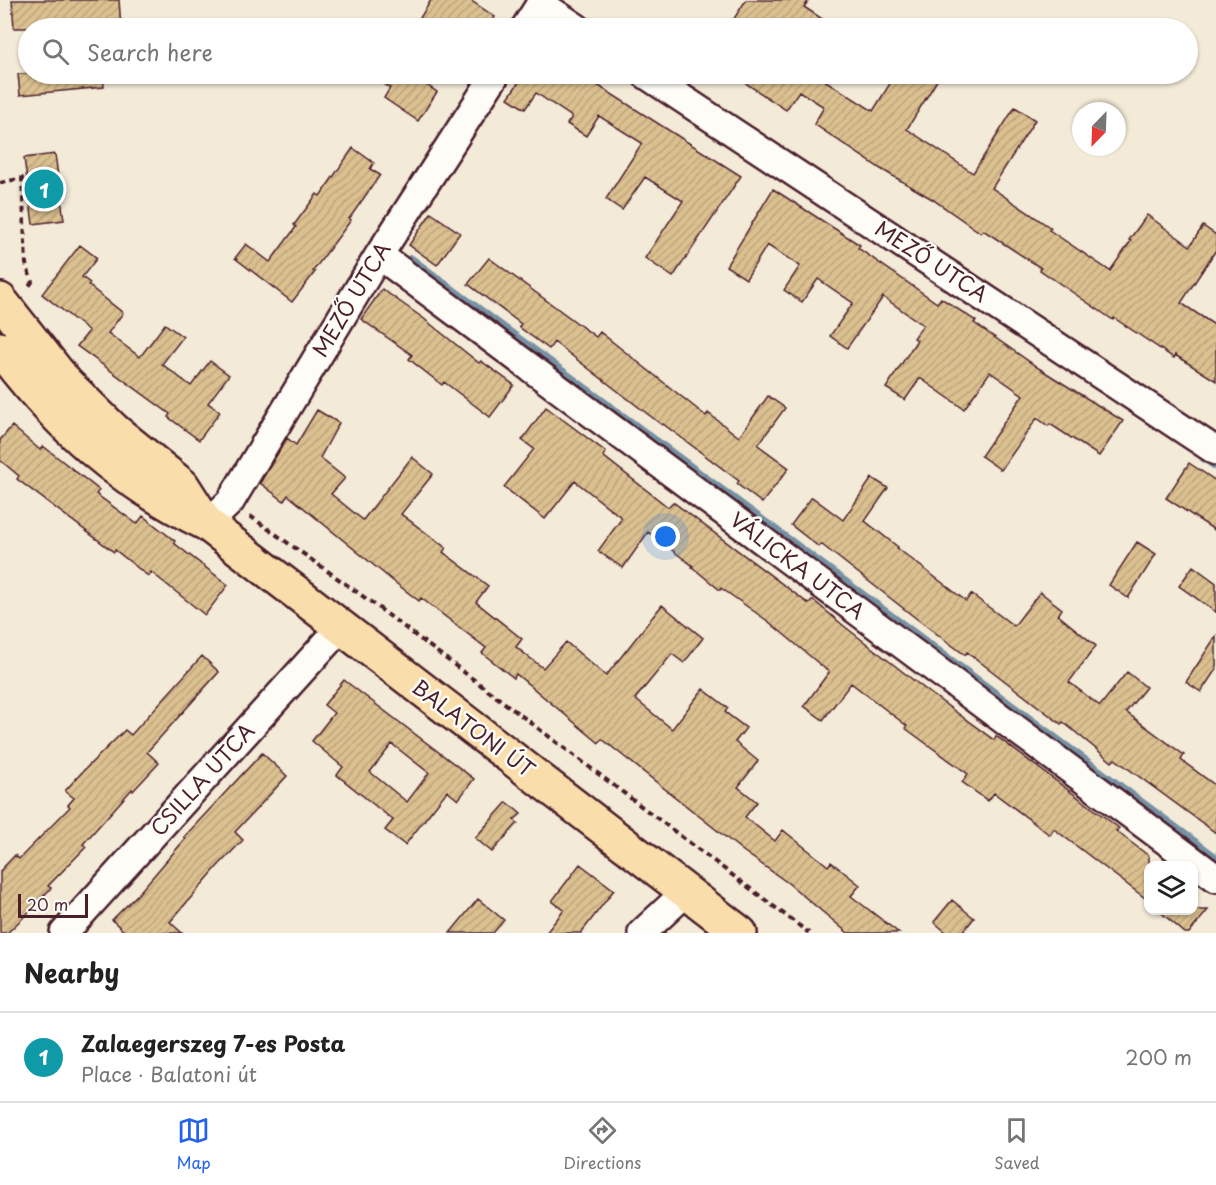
<!DOCTYPE html>
<meta charset="utf-8">
<style>
:root{--surface:#fff;--page:#f2f2f2;--text:#222;--muted:#767676;--line:#e0e0e0;--accent:#2563eb}
body{margin:0;font-family:"Playpen Sans",sans-serif;background:var(--page);color:var(--text)}
.controls{position:absolute;right:18px;bottom:18px;display:grid;overflow:hidden;border-radius:12px;box-shadow:0 2px 4px #0004}
.controls button{width:54px;height:54px;display:grid;place-items:center;padding:0;border:0;border-bottom:2px solid var(--line);background:var(--surface);color:var(--text);font:30px sans-serif}
.compass{position:absolute;left:1072px;top:102px;width:54px;height:54px;border-radius:50%;background:var(--surface);box-shadow:0 2px 4px #0004;rotate:203deg}
.scale{position:absolute;left:18px;bottom:15px;width:70px;box-sizing:border-box;padding-left:6px;border:3px solid #4a1f2b;border-top:0;font-size:16px;line-height:21px;white-space:nowrap;color:#4a1f2b;-webkit-text-stroke:4px #fdfcf7;paint-order:stroke}
.you{position:absolute;left:666px;top:537px;width:21px;height:21px;margin:-15px;border:4px solid #fff;border-radius:50%;background:#1a73e8;box-shadow:0 0 0 9px #1a73e833}
.badge{display:grid;place-items:center;width:39px;height:39px;border-radius:50%;background:var(--accent);color:#fff;font-size:20px;font-weight:700}
.pin{position:absolute;translate:-50% -50%;border:3px solid #fff;box-shadow:0 2px 6px #0006}
.list{margin:0;padding:0;list-style:none}
h2{display:flex;justify-content:space-between;align-items:center;height:78px;margin:0;padding:0 24px;font-size:26px}
h2 small{font-size:20px;font-weight:400;color:var(--muted)}
.list li{display:grid;grid-template-columns:39px 1fr auto;gap:18px;align-items:center;box-sizing:border-box;height:90px;padding:0 24px;border-top:2px solid var(--line)}
.list b{display:block;font-size:22px;white-space:nowrap}
.list p{margin:0;font-size:20px;white-space:nowrap;color:var(--muted)}
.list em{font-size:20px;font-style:normal;color:var(--muted)}
.icon{flex:none;width:33px;height:33px;fill:none;stroke:currentColor;stroke-width:2;stroke-linecap:round;stroke-linejoin:round}
.map{position:relative;flex:none;width:1216px;height:933px;overflow:hidden}
.search{position:absolute;background:var(--surface);box-shadow:0 2px 4px #0004;left:18px;right:18px;top:18px;height:66px;display:flex;align-items:center;gap:15px;box-sizing:border-box;padding:0 21px;border-radius:33px;color:var(--muted);font-size:22px}
.sheet{height:168px;background:var(--surface)}
nav{display:flex;justify-content:space-around;align-items:center;box-sizing:border-box;height:84px;border-top:2px solid var(--line);background:var(--surface);font-size:16px;color:var(--muted)}
nav a{display:grid;justify-items:center;gap:3px}
nav .on{color:var(--accent)}
.map>svg:first-child{display:block}
</style>
<div class="map">
<svg width="1216" height="933" viewBox="0 0 1216 933">
<defs>
<pattern id="building-hatch" width="6" height="6" patternUnits="userSpaceOnUse" patternTransform="scale(1.5)"><rect width="6" height="6" fill="#dbc090"/><path d="M-1 1l2-2M0 6l6-6M5 7l2-2" fill="none" stroke="#bda57c"/></pattern>
</defs>
<rect width="100%" height="100%" fill="#f3ead8"/>
<filter id="ink" filterUnits="userSpaceOnUse"><feTurbulence type="fractalNoise" baseFrequency=".0167" numOctaves="2"/><feDisplacementMap in="SourceGraphic" scale="12" xChannelSelector="R" yChannelSelector="G"/><feConvolveMatrix kernelMatrix="1 2 1 2 8 2 1 2 1" color-interpolation-filters="sRGB"/></filter>
<g filter="url(#ink)">
<g fill="none" stroke-linecap="round" stroke-linejoin="round">
<path stroke="#7690a4" stroke-width="7" d="M627,74L640,82
M411,258L1216,857
M1203,458L1216,467"/>
</g>
<path fill="url(#building-hatch)" stroke="#4a1f2b" stroke-width="1.5" fill-rule="evenodd" d="M12,0H119L121,28H14Z
M431,0H470L495,17L488,28H437L420,18Z
M746,0H809L804,7L836,28H728Z
M18,74H103L104,87L20,95Z
M369,74H410L437,92L418,121L384,98L390,88Z
M512,74H580L741,176L673,277L645,258L683,201L645,177L622,210L606,199L642,143L599,116L586,136L567,124L572,117L536,93L525,109L508,98L519,82L511,76Z
M732,74H815L873,111L896,74H941L907,129L973,173L1015,107L1035,120L992,188L1051,228L1049,230L1110,271L1131,241L1129,240L1147,215L1190,246L1203,226L1216,235V250L1181,303L1216,326V381L1175,355L1174,358L1114,318L1113,320L1040,270L1041,268L983,230L981,233L932,199L881,169L814,124L824,107L799,91L786,110Z
M353,148L374,163L370,169L380,175L349,219L351,220L313,271L315,272L292,302L235,258L246,244L270,262L296,227L294,225L317,194L320,196Z
M55,154L64,220L33,224L24,158Z
M773,189L860,245L858,248L937,303L941,298L976,321L974,323L1040,369L1123,421L1099,456L1050,424L1048,426L1037,418L1001,470L981,456L1023,395L990,372L964,409L920,378L905,400L886,388L917,340L914,338L923,325L883,297L847,348L830,336L853,303L818,279L802,302L784,290L800,266L767,245L746,279L726,266Z
M431,213L460,233L437,265L409,245Z
M80,245L97,258L82,277L90,283L88,285L123,313L108,333L140,357L165,324L183,337L162,364L191,386L210,361L229,375L208,403L220,412L199,440L168,417L170,414L77,346L89,331L42,294Z
M489,258L596,337L600,332L706,416L708,413L739,437L768,396L785,408L758,445L789,468L762,503L737,484L739,481L663,424L662,425L554,342L549,349L519,327L521,324L468,284Z
M382,289L423,318L479,363L481,361L514,385L490,417L444,382L442,385L409,359L412,355L361,319Z
M546,407L606,452L603,456L668,507L673,502L809,604L813,600L844,626L930,693L994,740L996,736L1119,828L1116,831L1149,856V901L1054,829L1050,835L994,793L988,801L962,782L968,774L905,728L907,726L851,683L823,720L804,706L829,672L769,622L721,588L720,590L692,567L693,566L648,532L623,568L598,551L622,518L575,481L545,519L504,487L534,449L522,440Z
M317,410L339,423L320,458L345,478L331,494L363,520L412,457L433,474L401,514L446,548L443,552L488,586L476,602L522,639L516,647L543,668L566,642L606,676L662,605L703,638L684,663L672,654L635,699L672,729L703,689L728,708L725,712L746,728L735,742L758,761L738,787L757,802L745,817L775,841L783,830L828,866L831,862L860,885L851,896L899,933H848L788,883L743,851L602,739L599,743L516,674L514,678L482,653L486,648L421,598L419,601L393,581L288,495L284,501L260,483L287,438L296,445Z
M12,426L40,450L43,446L99,490L96,494L137,524L143,516L175,541L174,543L228,585L205,615L151,572L148,576L115,550L114,552L17,479L19,476L0,460V440Z
M1189,463L1216,481V531L1166,498Z
M872,478L888,488L865,521L898,547L897,548L966,601L971,594L1014,626L1040,592L1062,609L1058,615L1096,646L1069,682L1100,706L1127,672L1146,687L1126,712L1184,755L1181,760L1216,786V833L1115,759L1112,762L1063,722L1061,724L967,652L965,655L917,619L821,544L819,547L791,525L812,497L843,520Z
M1137,542L1156,554L1128,598L1109,585Z
M1193,566L1216,583V612L1179,586Z
M1216,636V669L1201,692L1186,682Z
M202,656L219,672L147,752L159,763L133,791L132,789L83,844L86,847L48,886L51,888L27,914L7,933H0V871L15,855L19,859L70,807L68,805L74,798L65,791L84,770L125,730L131,735Z
M344,680L474,779L458,800L447,791L405,845L385,830L393,820L337,775L343,767L312,741L334,713L324,705ZM392,744L429,773L407,802L370,772Z
M262,753L287,776L235,832L243,840L217,867L170,922L182,933H126L112,920L138,894L186,838L184,837Z
M507,802L521,814L514,820L518,823L492,852L475,838Z
M580,864L614,890L581,933H546L564,910L552,901Z
M478,899L504,920L493,933H450Z
M952,900L974,918L962,933H947L934,922Z
M1158,910H1208L1189,933H1185Z"/>
<g fill="none" stroke-linecap="round" stroke-linejoin="round">
<g stroke="#4a1f2b" stroke-width="32">
<path id="street" d="M541,4L577,28
M525,28L543,0
M645,74L1216,451
M379,255L1216,878
M207,524L230,502L379,255L496,74
M64,933L341,627
M642,933L686,892"/>
</g>
<g stroke="#4a1f2b" stroke-width="38">
<path id="primary" d="M0,300L66,383L114,430L182,485L207,524
M0,349C59,427 119,481 207,524L740,933"/>
</g>
<path stroke="#4a1f2b" stroke-width="4" stroke-dasharray="6 4.5" stroke-linecap="butt" d="M0,183L22,178L26,264L32,282L27,289
M250,516L371,602L809,933"/>
<use href="#street" stroke="#fdfcf7" stroke-width="27"/>
<use href="#primary" stroke="#f9deab" stroke-width="33"/>
</g>
</g>
<g text-anchor="middle" stroke-width="5" stroke-linejoin="round" paint-order="stroke">
<g font-size="21" fill="#4a1f2b" stroke="#fdfcf7">
<text transform="translate(931 262) rotate(33)" y="7">MEZŐ UTCA</text>
<text transform="translate(352 300) rotate(-59)" y="7">MEZŐ UTCA</text>
<text transform="translate(797 566) rotate(37)" y="7">VÁLICKA UTCA</text>
<text transform="translate(473 729) rotate(37)" y="7">BALATONI ÚT</text>
<text transform="translate(203 780) rotate(-48)" y="7">CSILLA UTCA</text>
</g>
</g>
</svg>
<div class="controls">
<button><svg class="icon" aria-label="layers" viewBox="0 0 24 24"><path d="M12 4l9 5-9 5-9-5zM3 14l9 5 9-5"/></svg></button>
</div>
<svg class="compass" viewBox="-18 -18 36 36"><path d="M0-13l5 13h-10z" fill="#e53935"/><path d="M0 13l5-13h-10z" fill="#767676"/></svg>
<div class="scale">20 m</div>
<div class="you"></div>
<div class="pin badge" style="left:44px;top:189px;background:#0f9aa8">1</div>
<div class="search"><svg class="icon" aria-label="search" viewBox="0 0 24 24"><circle cx="10" cy="10" r="6"/><path d="M15 15l6 6"/></svg>Search here</div>
</div>
<section class="sheet">
<h2>Nearby<small></small></h2>
<ul class="list">
<li><span class="badge" style="background:#0f9aa8">1</span><div><b>Zalaegerszeg 7-es Posta</b><p>Place · Balatoni út</p></div><em>200 m</em></li>
</ul>
</section>
<nav>
<a class="on"><svg class="icon" aria-label="map" viewBox="0 0 24 24"><path d="M3 6l6-2 6 2 6-2v14l-6 2-6-2-6 2zM9 4v14M15 6v14"/></svg>Map</a>
<a><svg class="icon" aria-label="directions" viewBox="0 0 24 24"><path d="M12 3l9 9-9 9-9-9zM9 14v-3h6M13 9l2 2-2 2"/></svg>Directions</a>
<a><svg class="icon" aria-label="saved" viewBox="0 0 24 24"><path d="M7 4h10v16l-5-4-5 4z"/></svg>Saved</a>
</nav>
